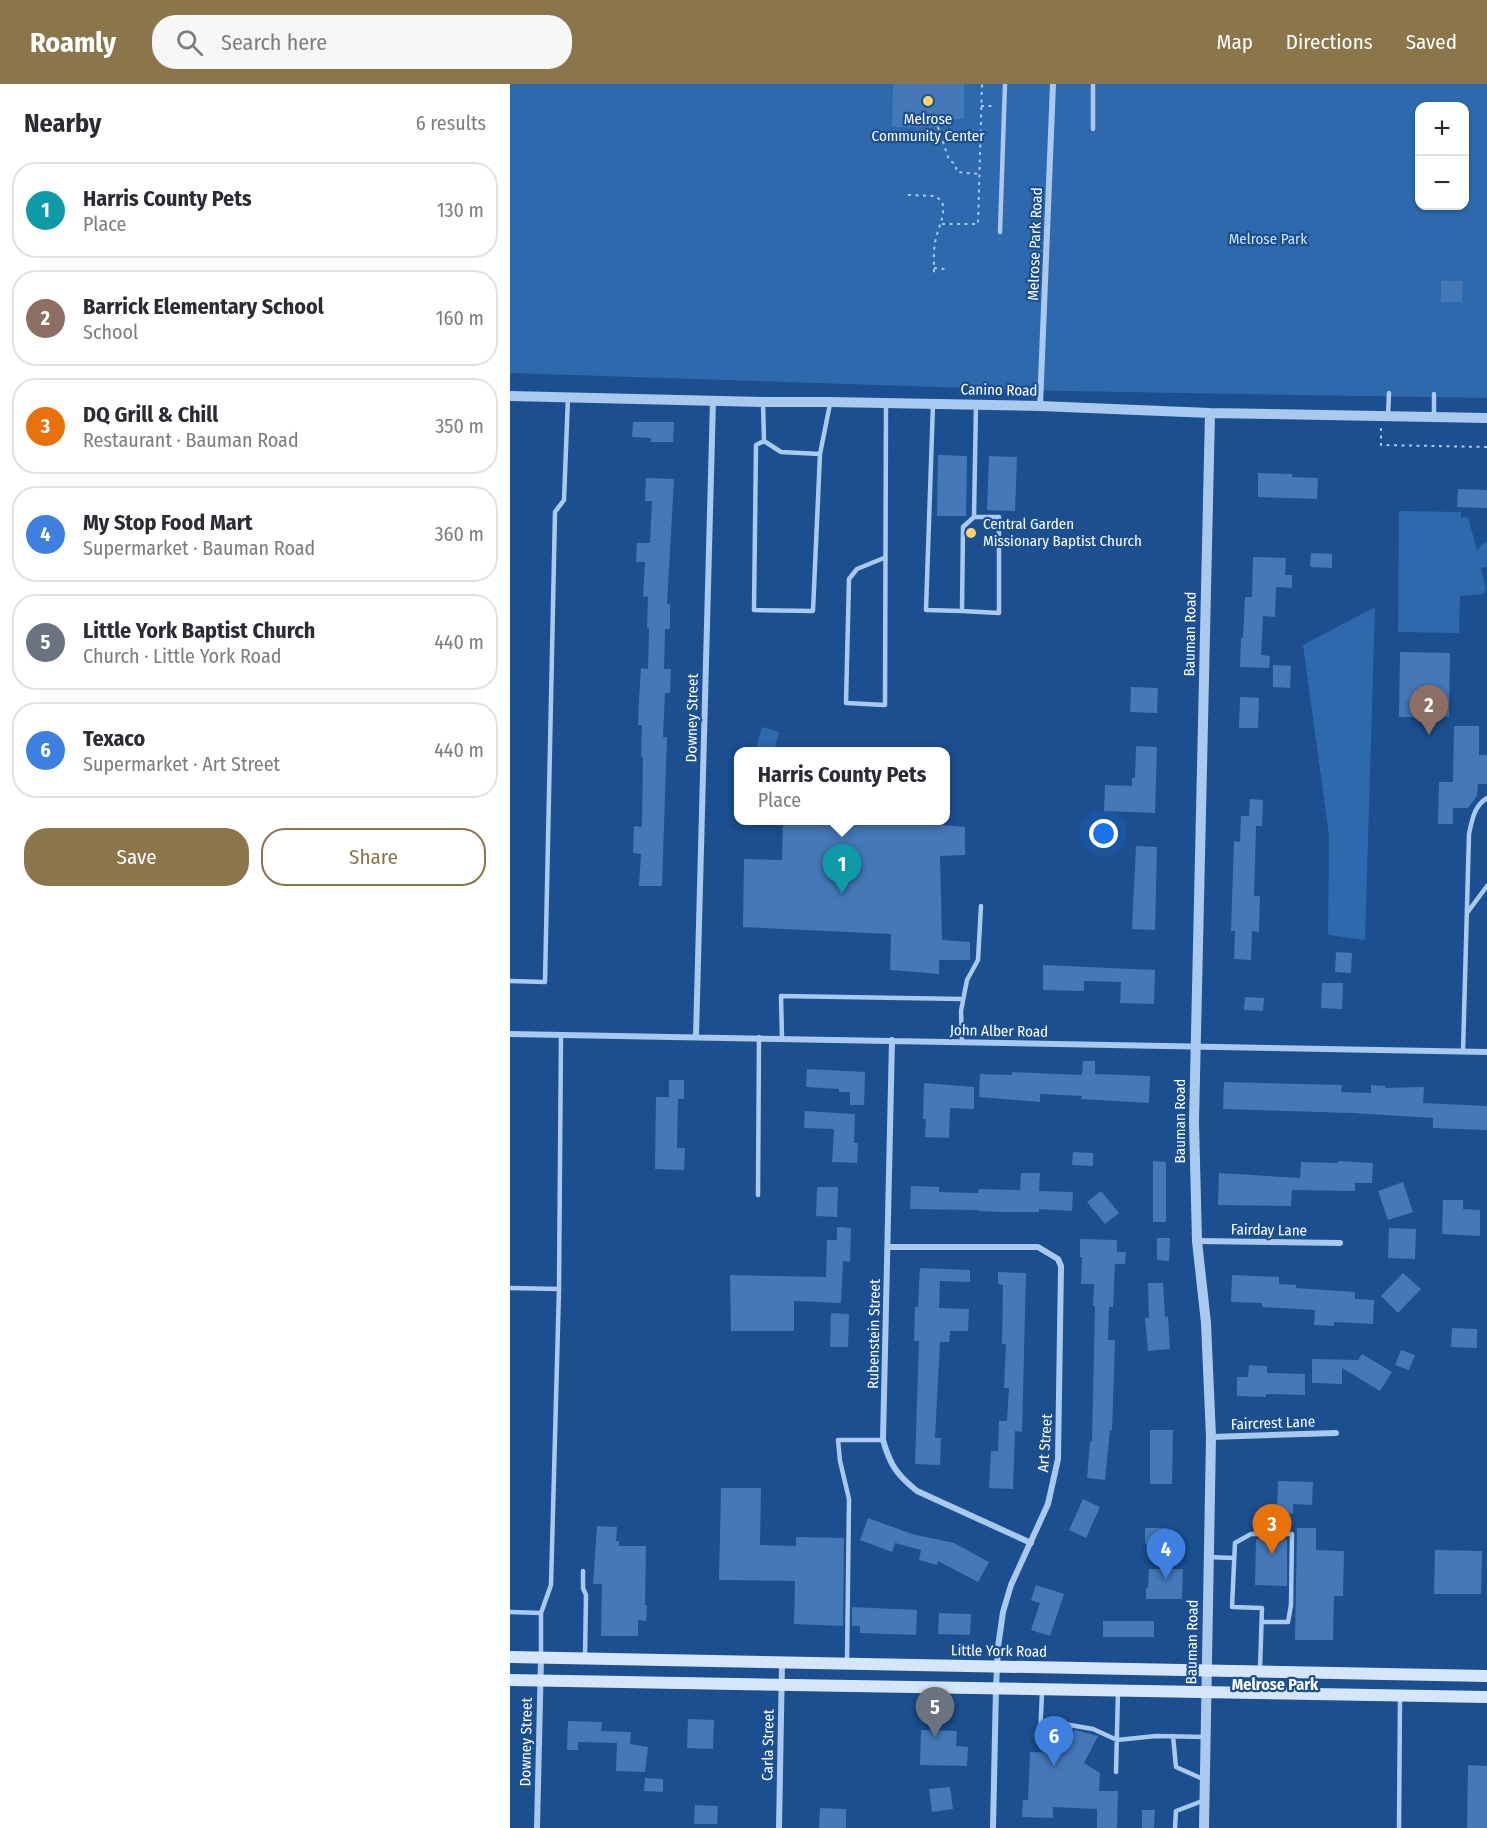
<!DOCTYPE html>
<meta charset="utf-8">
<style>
:root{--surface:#fff;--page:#f7f7f7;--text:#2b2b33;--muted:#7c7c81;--line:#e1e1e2;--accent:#8a764a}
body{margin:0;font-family:"Fira Sans Condensed",sans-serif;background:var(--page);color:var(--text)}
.controls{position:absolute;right:18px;top:18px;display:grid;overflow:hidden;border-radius:12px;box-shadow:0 2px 4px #0004}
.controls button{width:54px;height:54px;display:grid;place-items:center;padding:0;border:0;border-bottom:2px solid var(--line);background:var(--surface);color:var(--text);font:30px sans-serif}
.you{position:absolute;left:594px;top:750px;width:21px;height:21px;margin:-15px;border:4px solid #fff;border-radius:50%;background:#1a73e8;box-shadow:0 0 0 9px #1a73e833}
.badge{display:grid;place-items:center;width:39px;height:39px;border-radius:50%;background:var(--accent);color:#fff;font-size:20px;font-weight:700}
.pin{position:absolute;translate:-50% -50px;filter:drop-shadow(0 2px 3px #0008)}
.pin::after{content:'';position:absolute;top:32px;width:21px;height:18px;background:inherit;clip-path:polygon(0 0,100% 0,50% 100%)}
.popup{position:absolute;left:224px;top:663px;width:216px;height:78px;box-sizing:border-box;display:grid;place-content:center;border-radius:12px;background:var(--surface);filter:drop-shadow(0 2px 4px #0005);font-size:20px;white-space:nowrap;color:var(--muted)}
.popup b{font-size:22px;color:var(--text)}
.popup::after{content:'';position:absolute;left:50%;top:100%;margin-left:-12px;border:12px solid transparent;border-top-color:var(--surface)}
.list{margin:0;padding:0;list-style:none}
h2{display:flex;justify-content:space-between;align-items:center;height:78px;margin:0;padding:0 24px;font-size:26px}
h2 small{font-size:20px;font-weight:400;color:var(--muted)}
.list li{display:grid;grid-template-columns:39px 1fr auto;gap:18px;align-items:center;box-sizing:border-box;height:96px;margin:0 12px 12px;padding:0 12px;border:2px solid var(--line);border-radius:24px}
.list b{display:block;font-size:22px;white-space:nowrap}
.list p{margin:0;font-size:20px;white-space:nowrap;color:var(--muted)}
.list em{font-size:20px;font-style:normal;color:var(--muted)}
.actions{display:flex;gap:12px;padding:18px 24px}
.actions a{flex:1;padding:14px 0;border:2px solid var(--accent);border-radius:24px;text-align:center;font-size:21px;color:var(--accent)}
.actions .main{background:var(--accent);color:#fff}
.icon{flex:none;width:33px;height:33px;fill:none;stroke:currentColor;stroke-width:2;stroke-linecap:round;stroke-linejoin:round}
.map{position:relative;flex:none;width:977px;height:1744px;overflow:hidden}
header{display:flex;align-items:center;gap:36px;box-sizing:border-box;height:84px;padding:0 30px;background:var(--accent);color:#fff}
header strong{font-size:28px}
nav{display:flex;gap:33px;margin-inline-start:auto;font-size:21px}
.search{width:420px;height:54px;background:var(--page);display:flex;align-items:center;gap:15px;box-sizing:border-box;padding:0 21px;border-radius:24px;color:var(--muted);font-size:22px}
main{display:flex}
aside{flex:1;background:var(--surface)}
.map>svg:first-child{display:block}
</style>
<header>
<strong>Roamly</strong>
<div class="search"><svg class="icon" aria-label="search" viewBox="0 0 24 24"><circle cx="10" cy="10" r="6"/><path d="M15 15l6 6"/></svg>Search here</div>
<nav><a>Map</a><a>Directions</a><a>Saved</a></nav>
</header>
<main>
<aside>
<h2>Nearby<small>6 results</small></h2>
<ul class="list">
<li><span class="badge" style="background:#0f9aa8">1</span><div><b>Harris County Pets</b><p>Place</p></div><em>130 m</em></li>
<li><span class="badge" style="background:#8d6e63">2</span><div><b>Barrick Elementary School</b><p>School</p></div><em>160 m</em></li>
<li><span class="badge" style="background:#e8710a">3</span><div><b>DQ Grill &amp; Chill</b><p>Restaurant · Bauman Road</p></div><em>350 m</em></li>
<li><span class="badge" style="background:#3f7fe0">4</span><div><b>My Stop Food Mart</b><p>Supermarket · Bauman Road</p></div><em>360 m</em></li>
<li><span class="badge" style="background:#6b7280">5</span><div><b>Little York Baptist Church</b><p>Church · Little York Road</p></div><em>440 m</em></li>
<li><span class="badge" style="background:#3f7fe0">6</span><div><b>Texaco</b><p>Supermarket · Art Street</p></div><em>440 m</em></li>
</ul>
<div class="actions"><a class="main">Save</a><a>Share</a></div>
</aside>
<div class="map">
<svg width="977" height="1744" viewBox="0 0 977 1744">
<rect width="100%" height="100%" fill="#1b4f8f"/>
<path fill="#2e69ad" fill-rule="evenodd" d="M0,0H977V314L556,307L0,289ZM910,22H954V122H910Z
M889,427L951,428V434L958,433L967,467L973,459L977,458V483L971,484L976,505L973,510L950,512L949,549L888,548Z
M865,523L855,856L818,851L819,751L793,561Z
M252,643L269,648L264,667H245Z"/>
<path fill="#4478b7" d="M383,0H454V35H429L428,43H382Z
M931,197H953L952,218H931Z
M123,338H164L163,358H141V354L122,353Z
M428,371L457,372L456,432H427Z
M479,372L507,373L505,427L477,426Z
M748,389L782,390V393L808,394L807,415L748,413Z
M136,394L164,395L157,520H160V545H155L154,585H161L160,609H155L153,653H157L152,802H129L131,770L123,769L124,742L132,743L133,673H131L132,641H128L129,615L131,584L138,585L139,544H137L138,513L133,512L135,478H126L127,459H140L142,417H135Z
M948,405L977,406V424L947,423Z
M801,469L822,470V484L800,483Z
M743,473L776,474L775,491H782V504L766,503L765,533L753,532L751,571L760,572L759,584L730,583L731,554H733L735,513H742Z
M890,568L940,569L939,633H889Z
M763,581L781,582L780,604L763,603Z
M621,603L648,604L647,629L620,628Z
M730,613L749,614L748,644H729Z
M944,642H969V671H977V700H968L967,712L958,724H943V740H928L929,698H943Z
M626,662L647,663L645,729L594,727L595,701L622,702V694H625Z
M740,715L753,716L752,742H746L744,812H750L749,848L742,847L741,876L724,875L725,847H721L724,757L730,758L731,732H739Z
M273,736H432V741L455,743V771L430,772L432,856L460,858V876H429V890L380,886L381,850L233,843L234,775L272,776Z
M626,762L647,763L645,846L622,845Z
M826,868L842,869L841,889L825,888Z
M533,881L645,886L644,920L610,919L611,898L574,897V907L533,906Z
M812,899H833L832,925L811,924Z
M735,913L754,914L753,927L734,926Z
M573,977H585V990L640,992L639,1019L571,1015L572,1012L530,1010V1018L469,1013L470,990L502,991V988L572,991Z
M297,985L355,988L354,1021H340V1008H329V1005L296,1003Z
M159,996H174V1015H168L167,1064H175L174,1086L145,1085L146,1013H159Z
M714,998L832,1001L831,1008L861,1009V1001L875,1002V1004L914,1003L913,1019L977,1022V1046L923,1044V1034L842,1029L713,1025Z
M414,999L464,1003V1025L440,1024L439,1054L415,1053L416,1035H413Z
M295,1027L345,1030L344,1059H348L347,1079L322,1078L324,1045L294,1044Z
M563,1068L583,1069V1082L562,1081Z
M643,1077L656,1078V1138H643Z
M828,1077L863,1079L862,1099H845V1107L782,1106L781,1122L708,1121L709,1089L790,1094L791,1078L828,1079Z
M511,1089H530L529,1107L563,1108L562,1127L529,1125V1128H493L468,1127V1126L400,1125L401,1102L429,1103V1108L468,1109L469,1105L510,1106Z
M893,1098L903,1128L878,1136L868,1107Z
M307,1103H328L327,1133L306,1132Z
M591,1107L609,1129L595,1140L577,1118Z
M933,1116H953V1125L970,1126V1152L932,1150Z
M327,1143L341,1144L340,1178L333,1177L331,1219L284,1217V1247H221L220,1191L316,1193L317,1156H327Z
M879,1144L906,1145L905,1175L878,1174Z
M647,1154H660L659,1177L647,1176Z
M570,1155L607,1156V1168H616L615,1180H605L603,1223H599L598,1256H605L602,1347L600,1346L595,1396L577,1394L580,1357H582L585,1222H583L584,1200H571L572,1173H570Z
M410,1184L460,1186V1198L430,1197L429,1224L459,1225L458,1247H440L439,1258H430L425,1354H431L430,1381L405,1380L409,1257H404L405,1223H408Z
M488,1188L516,1189L512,1348L505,1347L503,1405L479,1404L481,1367H488L489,1337H497L499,1304H494L496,1260H492L493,1201L488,1200Z
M893,1189L911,1205L888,1229L871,1212Z
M722,1191L769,1193V1200L786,1201V1204L845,1208V1215L864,1216L863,1240L824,1238V1242L804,1241L805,1226L752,1223V1219L721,1218Z
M638,1199H653L655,1233L658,1232L660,1265L638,1267L635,1234H639Z
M321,1229L339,1230L338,1263H320Z
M942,1244L967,1245V1264L941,1263Z
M891,1266L905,1271L899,1286L885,1281Z
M852,1270L882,1288L870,1307L832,1284V1300L802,1299V1275L848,1276Z
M739,1281L757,1282V1289L795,1290V1311L756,1310V1313L727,1312V1293H738Z
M640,1346H663L662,1400H640Z
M768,1397L803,1398L802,1421L783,1420V1430L767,1429Z
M211,1404H251L250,1461L286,1462V1453L334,1454L333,1542L284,1540L285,1497L209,1496Z
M573,1415L590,1423L576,1454L559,1446Z
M358,1434L402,1450L444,1459L479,1478L468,1498L428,1477L427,1481L409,1476L411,1466L385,1459L382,1468L350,1456Z
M87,1442L107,1443L106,1457H109V1462H136L135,1521H137L136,1537L128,1536V1552H91L92,1500H83Z
M635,1444H657V1460H635Z
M787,1444H806V1466L834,1467L833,1512H824L823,1556H785Z
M746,1455H777V1502L745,1501Z
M925,1466L972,1467L971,1510H924Z
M639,1485H673L672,1515H636V1504H638Z
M526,1501L554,1510L540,1552L521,1546L530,1519L521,1516Z
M342,1523L407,1526L406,1551L350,1549V1542H342Z
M429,1529L461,1530L460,1551L428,1550Z
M593,1537H644V1553H593Z
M178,1635L204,1636L203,1665L177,1664Z
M58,1637L92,1638L91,1647L121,1648L120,1660L138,1663L135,1688L106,1687L107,1659L68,1658V1666H57Z
M411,1646L447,1647L446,1662L458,1663L457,1682L410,1681Z
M565,1646L588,1652L574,1679L590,1689L589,1707H608L607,1744H587V1725L543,1723V1734L512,1733L513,1716H518L520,1668L553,1669Z
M958,1681L977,1682V1744H957Z
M135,1694L153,1695V1708L134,1707Z
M440,1703L443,1725L422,1728L419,1705Z
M185,1721L208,1722L207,1740H184Z
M310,1724L336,1725V1744H309Z
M632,1726H645L644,1744H632Z"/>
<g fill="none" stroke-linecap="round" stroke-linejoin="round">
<path stroke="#a9c9ee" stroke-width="2" stroke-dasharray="3 4.5" stroke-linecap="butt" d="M471,22H486
M428,43L439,76L445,80L447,88L469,90
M398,111L425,112L432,117C436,131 429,141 426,154C423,165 424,178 424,189
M432,140H468L472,0
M424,184L435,185
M871,344V361L977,363"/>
<path stroke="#a9c9ee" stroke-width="4.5" d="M583,45V0
M490,148L495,0
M253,318L254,357
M423,320L416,526L452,527L453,443L464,433L466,321
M878,332L879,309
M924,333V310
M310,370L271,368L254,357L246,361L244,526L303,527L310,370L320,320
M374,474L347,485L339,495L336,619L375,621L376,319
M452,527L489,529V433H464
M957,829L977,802
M0,897L35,898L45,428L54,416L58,313
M272,954L271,912L453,915
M452,958L451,927L457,896L468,876L471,822
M953,968L959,750C962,736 964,722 977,714
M248,1111L249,953
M0,1204L49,1205L41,1501L31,1529
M49,1205L51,951
M698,1473L724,1474
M73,1487V1504L76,1511L75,1574
M0,1528L31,1529V1573
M337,1579L339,1415L330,1377L328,1356H373
M750,1585L752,1524L722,1523L725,1459L741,1450H782L781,1521L778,1538H752
M530,1641L554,1640L583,1645L607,1656L646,1652L695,1653
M663,1652L666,1683L693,1695
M530,1654L532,1608
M606,1688L608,1607
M665,1744L666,1727L695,1716
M889,1744L890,1614"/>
<path stroke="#a9c9ee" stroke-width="6" d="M530,322L543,0
M0,950L977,968
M186,952L203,316
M382,956L373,1356C380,1381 387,1391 407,1407L521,1459
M687,1157L830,1159
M378,1163H528L548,1175L551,1182L548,1375L538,1420L501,1501L493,1528L488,1563L486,1604L483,1744
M701,1353L826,1349
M27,1744L31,1574
M269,1744L272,1578"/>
<path stroke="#a9c9ee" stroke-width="10" d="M0,312L253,318H320L530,322L700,329L977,334
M694,1744L701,1353L696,1239L687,1157L684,1038L700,329"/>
<path stroke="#d6e6fa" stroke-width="12" d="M0,1573L977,1592
M0,1596L977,1613"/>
</g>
<g fill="#ffd166" stroke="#1b4f8f" stroke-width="2">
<circle cx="418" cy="17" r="6"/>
<circle cx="461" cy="449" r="6"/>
</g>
<g text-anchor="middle" stroke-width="4.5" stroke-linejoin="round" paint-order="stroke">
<g font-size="15" fill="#fff" stroke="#1b4f8f">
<text x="418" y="40">Melrose<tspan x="418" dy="17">Community Center</tspan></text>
<text x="473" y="445" text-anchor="start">Central Garden<tspan x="473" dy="17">Missionary Baptist Church</tspan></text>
</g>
<g font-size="15" fill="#cfe3fa" stroke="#1b4f8f">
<text x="758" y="160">Melrose Park</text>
</g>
<g font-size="15" fill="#fff" stroke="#1b4f8f">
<text transform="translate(525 160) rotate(-88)" y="5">Melrose Park Road</text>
<text transform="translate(489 306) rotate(1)" y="5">Canino Road</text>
<text transform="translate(680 550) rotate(-89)" y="5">Bauman Road</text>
<text transform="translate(182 634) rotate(-89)" y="5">Downey Street</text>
<text transform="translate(489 947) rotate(1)" y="5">John Alber Road</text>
<text transform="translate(670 1037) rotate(-90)" y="5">Bauman Road</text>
<text transform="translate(759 1146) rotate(1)" y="5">Fairday Lane</text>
<text transform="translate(364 1250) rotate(-89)" y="5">Rubenstein Street</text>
<text transform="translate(763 1339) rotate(-2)" y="5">Faircrest Lane</text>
<text transform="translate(535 1359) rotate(-86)" y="5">Art Street</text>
<text transform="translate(682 1558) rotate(-89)" y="5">Bauman Road</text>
<text transform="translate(489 1567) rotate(1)" y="5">Little York Road</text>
<text transform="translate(16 1658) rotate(-89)" y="5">Downey Street</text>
<text transform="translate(258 1661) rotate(-89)" y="5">Carla Street</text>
</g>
<g font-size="16" font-weight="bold" fill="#fff" stroke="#1b4f8f">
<text x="765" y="1606">Melrose Park</text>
</g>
</g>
</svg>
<div class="controls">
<button>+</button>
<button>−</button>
</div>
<div class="you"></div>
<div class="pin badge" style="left:332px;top:810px;background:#0f9aa8">1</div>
<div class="popup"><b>Harris County Pets</b>Place</div>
<div class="pin badge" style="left:919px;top:651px;background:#8d6e63">2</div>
<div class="pin badge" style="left:762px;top:1470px;background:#e8710a">3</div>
<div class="pin badge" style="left:656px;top:1495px;background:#3f7fe0">4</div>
<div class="pin badge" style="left:425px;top:1653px;background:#6b7280">5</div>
<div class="pin badge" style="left:544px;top:1682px;background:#3f7fe0">6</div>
</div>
</main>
